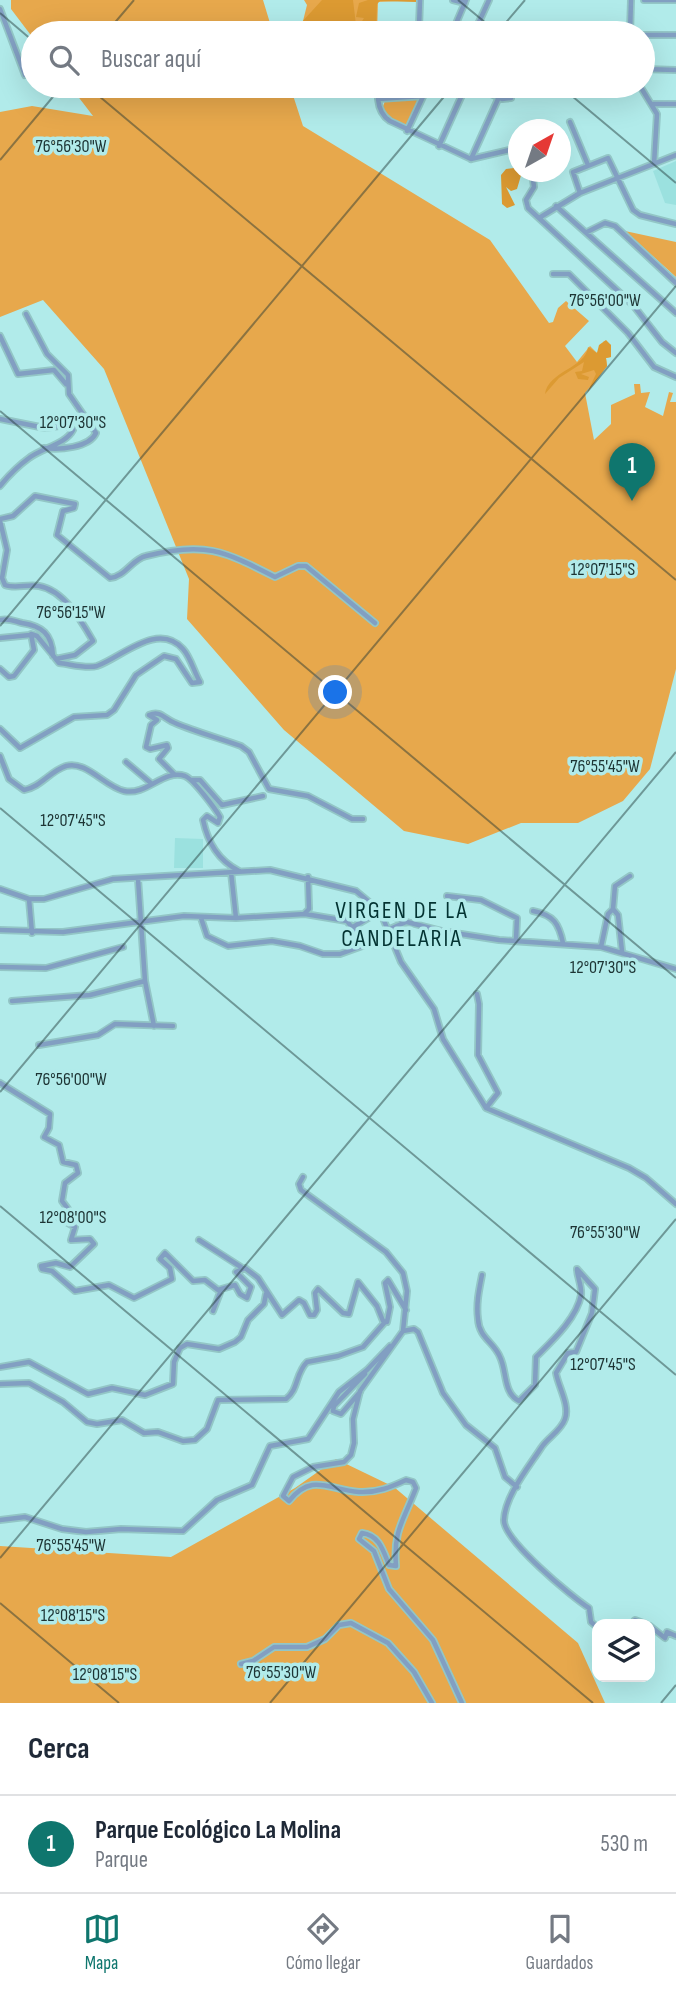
<!DOCTYPE html>
<html lang="es">
<meta charset="utf-8">
<style>
:root{--surface:#fff;--page:#f6f6f7;--text:#1f2937;--muted:#747a83;--line:#e0e1e3;--accent:#0f766e}
body{margin:0;font-family:"Sofia Sans Condensed",sans-serif;background:var(--page);color:var(--text)}
.controls{position:absolute;right:21px;bottom:21px;display:grid;overflow:hidden;border-radius:14px;box-shadow:0 7px 28px #0002}
.controls button{width:63px;height:63px;display:grid;place-items:center;padding:0;border:0;border-bottom:2px solid var(--line);background:var(--surface);color:var(--text);font:35px sans-serif}
.compass{position:absolute;left:508px;top:119px;width:63px;height:63px;border-radius:50%;background:var(--surface);box-shadow:0 7px 28px #0002;rotate:40deg}
.you{position:absolute;left:336px;top:693px;width:24px;height:24px;margin:-18px;border:5px solid #fff;border-radius:50%;background:#1a73e8;box-shadow:0 0 0 10px #1a73e833}
.badge{display:grid;place-items:center;width:46px;height:46px;border-radius:50%;background:var(--accent);color:#fff;font-size:23px;font-weight:700}
.pin{position:absolute;translate:-50% -58px;filter:drop-shadow(0 2px 4px #0008)}
.pin::after{content:'';position:absolute;top:37px;width:24px;height:21px;background:inherit;clip-path:polygon(0 0,100% 0,50% 100%)}
.list{margin:0;padding:0;list-style:none}
h2{display:flex;justify-content:space-between;align-items:center;height:91px;margin:0;padding:0 28px;font-size:30px}
h2 small{font-size:23px;font-weight:400;color:var(--muted)}
.list li{display:grid;grid-template-columns:46px 1fr auto;gap:21px;align-items:center;box-sizing:border-box;height:98px;padding:0 28px;border-top:2px solid var(--line)}
.list b{display:block;font-size:26px;white-space:nowrap}
.list p{margin:0;font-size:23px;white-space:nowrap;color:var(--muted)}
.list em{font-size:23px;font-style:normal;color:var(--muted)}
.icon{flex:none;width:38px;height:38px;fill:none;stroke:currentColor;stroke-width:2;stroke-linecap:round;stroke-linejoin:round}
.map{position:relative;flex:none;width:676px;height:1703px;overflow:hidden}
.search{position:absolute;background:var(--surface);box-shadow:0 7px 28px #0002;left:21px;right:21px;top:21px;height:77px;display:flex;align-items:center;gap:18px;box-sizing:border-box;padding:0 24px;border-radius:38px;color:var(--muted);font-size:26px}
.sheet{height:189px;background:var(--surface)}
nav{display:flex;justify-content:space-around;align-items:center;box-sizing:border-box;height:98px;border-top:2px solid var(--line);background:var(--surface);font-size:19px;color:var(--muted)}
nav a{display:grid;justify-items:center;gap:4px}
nav .on{color:var(--accent)}
.map>svg:first-child{display:block}
</style>
<div class="map">
<svg width="676" height="1703" viewBox="0 0 676 1703">
<rect width="100%" height="100%" fill="#b1ebea"/>
<path fill="#9be1df" d="M676,161V205L665,203L653,171Z
M175,838L203,839V868H174Z"/>
<path fill="#e7a84c" d="M11,0H263L273,33H33V38L11,9Z
M304,0H417L378,2L377,33H307L302,25L307,5Z
M70,86H290L303,126L490,240L549,323L553,322L558,308L566,301L589,321L565,346L577,362L590,346L597,353L604,341L611,345V357L606,358L607,366L585,393L594,440L611,424V405L635,394L634,384H640L641,393L650,392L645,407L663,416L669,392L673,393L670,402H676V669L650,769L623,801L578,823H521L468,844L404,831L284,730L187,619L189,579L104,369L43,300L0,317V112L32,106L93,116Z
M420,99L407,127L389,118L382,109L385,101Z
M625,231L676,242V277Z
M336,1459L394,1487L578,1643L605,1703H0V1546L171,1557L295,1488Z"/>
<path fill="#dc9a32" d="M322,0H353L357,33H309L301,23Z
M368,0H416V2L380,1L377,4L376,33H368V28L363,27L361,33L359,26L364,18L356,17L359,3Z
M513,154H518V172H522L517,189L511,191L506,187L515,205L507,208L502,204L501,175L506,169L514,168L511,161Z
M606,340L611,345V357L606,358L607,366L587,393L596,374L594,370L581,374L589,377L588,380L578,379L575,372L582,371L584,362L559,378L545,394C548,371 586,368 588,347L597,353L599,345Z"/>
<g fill="none" stroke-linecap="round" stroke-linejoin="round">
<g stroke="#93c6c6" stroke-width="8">
<path id="minor" d="M420,0L419,27L424,31L444,33
M453,0L465,3
M644,0H676
M0,9L25,75
M452,33L466,0
M474,33L489,0
M630,33L631,0
M643,35H676
M643,69L676,70
M474,86L502,99L511,98
M640,86L657,114L654,164
M423,96L378,99C379,109 382,116 390,121L471,159
M653,104H676
M570,122L588,165
M407,131L428,86
M439,146L466,86
M471,159L499,97
M471,159L518,148
M532,172L534,187L526,200L528,208L633,305L662,342L676,353
M580,193L573,172L608,158L633,210L640,215L676,224
M556,206L676,313
M539,218L580,193L676,155
M587,232L605,223L615,226L676,283
M553,274H569L628,333L654,367L676,377
M26,314L47,354L68,375L69,394L96,433C89,448 59,450 44,448
M0,336L18,374L54,370L66,384
M0,419L45,428L65,425L73,430C66,444 42,448 29,458C18,466 9,475 0,486
M0,519L13,516L35,496L75,504L74,508L63,511L57,535L110,578C125,577 132,559 146,556C205,541 224,551 275,577L298,566H306L375,623
M0,521L7,550L2,578L5,585C15,589 27,584 39,586C64,590 82,622 93,641L75,655L56,659L37,636L31,634L34,650L14,676L9,677L0,669
M0,620C9,618 14,621 22,623C42,626 52,634 53,656
M0,638L30,635
M0,729L20,748L74,717L107,715L114,710L136,675L164,656L176,659L192,683L200,682C194,672 191,658 183,649C158,621 122,657 97,666C86,669 70,664 59,663L55,658
M0,756L9,779L24,790C41,787 50,771 66,766C86,760 105,787 124,791C147,796 163,769 185,776C193,779 215,808 220,817L218,823L207,816L203,820C208,843 218,860 239,871
M126,762L152,784
M174,774L159,759L168,748L167,745L150,749L146,747L151,725L157,720L149,715C161,710 164,719 175,723C196,732 219,738 241,746L249,752L269,789L308,796L352,819H363
M192,780H200L222,805L263,796
M231,872L236,918
M138,879L145,981L154,1026
M0,889L29,899H44L113,879L270,870L356,891L380,911L407,922L442,931L499,940L601,947L676,969
M447,896L481,900L517,918L516,940
M29,899L32,933
M613,909L618,915L622,951
M533,911C554,915 559,924 563,943
M305,913L309,909L308,877
M353,927L380,911L401,962L434,1009L443,1039L486,1108L629,1168L646,1178L676,1204
M390,929L406,922
M0,930L63,932L184,916L236,918L305,914L347,921L365,945L340,954H323L300,946L272,941L228,946L207,936L201,918
M601,947L608,914L613,909L615,886L630,876
M0,967L46,968L123,947
M477,994L479,1004L478,1055L498,1093L486,1108
M12,1001L90,995L145,981
M39,1045L98,1035L115,1024L173,1026
M0,1083L50,1114L49,1128L44,1137L59,1145L63,1162L76,1165L78,1173L65,1183L62,1201L68,1209L59,1218L75,1227L71,1240L90,1239L94,1244L70,1267L56,1263L41,1266L42,1269L52,1271L75,1291L109,1285L134,1298L172,1279L170,1268L160,1259L165,1253L193,1281L205,1280L218,1290L235,1285L240,1294L247,1298L251,1287L236,1272L245,1268L258,1278L282,1315L299,1300L304,1303L310,1315H314L317,1310L315,1293L318,1289L343,1313L349,1314L358,1282L377,1306L383,1321L387,1322L390,1307L385,1283L388,1280L406,1310
M303,1177L299,1184L301,1190L386,1252L403,1273L407,1291L403,1331L360,1391L353,1419L354,1443L351,1455L344,1462L313,1467L293,1477L283,1496L289,1501C312,1472 329,1490 359,1492C377,1493 391,1487 406,1480L413,1482L416,1488C404,1520 393,1530 396,1566L389,1565C383,1550 379,1535 362,1533L359,1539L374,1551L389,1589L433,1640L462,1703
M199,1240L241,1267
M482,1275C479,1290 476,1304 478,1319C479,1338 494,1342 500,1357C507,1371 503,1393 519,1401L535,1385L536,1357C552,1341 577,1318 581,1295C582,1285 577,1277 577,1269L595,1289L592,1313L576,1352L568,1353L556,1373C558,1386 570,1405 565,1419C561,1431 547,1438 541,1448C528,1468 505,1496 504,1520C503,1540 572,1597 589,1608L591,1622L597,1627
M213,1311L221,1290
M403,1331L414,1329L418,1332L443,1393L466,1425L495,1448L505,1477L517,1487
M0,1367L29,1362L88,1394L112,1388L145,1395L173,1384L174,1362L180,1348L187,1344L219,1349L235,1342L241,1337L248,1320L264,1304L266,1294
M0,1384L29,1383L63,1402L87,1422L97,1424L122,1420L144,1433L158,1432L183,1441L195,1440L207,1429L218,1400L286,1399C299,1389 295,1374 307,1362L338,1356L363,1347L385,1322
M360,1392L341,1414L333,1411L334,1406L365,1374
M0,1520L25,1517L62,1529L86,1532L121,1529L183,1531L217,1500L252,1485L270,1446L308,1439L339,1392L367,1370L390,1346
M632,1624L635,1620L646,1624
M650,1626L665,1638L667,1632L676,1636
M241,1664L253,1661L274,1647H307L325,1639L339,1625L351,1623L388,1643L414,1672L432,1703"/>
</g>
<use href="#minor" stroke="#829fc2" stroke-width="4.5"/>
</g>
<path fill="none" stroke="#1d3434" stroke-width="2" stroke-opacity="0.45" d="M458,0L498,33M0,13L33,41M106,33L134,0M497,33L525,0M87,86L676,580M560,86L676,183M0,160L62,86M0,411L676,978M0,626L453,86M0,808L676,1375M0,1092L676,286M0,1206L593,1703M0,1558L676,752M0,1603L119,1703M270,1703L676,1219M661,1703L676,1685"/>
<g text-anchor="middle" stroke-width="7" stroke-linejoin="round" paint-order="stroke">
<g font-size="24" letter-spacing="2" fill="#033332" stroke="#b1ebea">
<text x="402" y="918">VIRGEN DE LA<tspan x="402" dy="28">CANDELARIA</tspan></text>
</g>
</g>
<g font-size="18" text-anchor="middle" fill="#1d3434" stroke="#b1ebea" stroke-width="7" stroke-linejoin="round" paint-order="stroke">
<text x="71" y="152">76°56'30"W</text>
<text x="605" y="306">76°56'00"W</text>
<text x="73" y="428">12°07'30"S</text>
<text x="603" y="575">12°07'15"S</text>
<text x="71" y="618">76°56'15"W</text>
<text x="605" y="772">76°55'45"W</text>
<text x="73" y="826">12°07'45"S</text>
<text x="603" y="973">12°07'30"S</text>
<text x="71" y="1085">76°56'00"W</text>
<text x="73" y="1223">12°08'00"S</text>
<text x="605" y="1238">76°55'30"W</text>
<text x="603" y="1370">12°07'45"S</text>
<text x="71" y="1551">76°55'45"W</text>
<text x="73" y="1621">12°08'15"S</text>
<text x="281" y="1678">76°55'30"W</text>
<text x="105" y="1680">12°08'15"S</text>
</g>
</svg>
<div class="controls">
<button><svg class="icon" aria-label="layers" viewBox="0 0 24 24"><path d="M12 4l9 5-9 5-9-5zM3 14l9 5 9-5"/></svg></button>
</div>
<svg class="compass" viewBox="-18 -18 36 36"><path d="M0-13l5 13h-10z" fill="#e53935"/><path d="M0 13l5-13h-10z" fill="#747a83"/></svg>
<div class="you"></div>
<div class="pin badge" style="left:632px;top:501px">1</div>
<div class="search"><svg class="icon" aria-label="search" viewBox="0 0 24 24"><circle cx="10" cy="10" r="6"/><path d="M15 15l6 6"/></svg>Buscar aquí</div>
</div>
<section class="sheet">
<h2>Cerca<small></small></h2>
<ul class="list">
<li><span class="badge">1</span><div><b>Parque Ecológico La Molina</b><p>Parque</p></div><em>530 m</em></li>
</ul>
</section>
<nav>
<a class="on"><svg class="icon" aria-label="map" viewBox="0 0 24 24"><path d="M3 6l6-2 6 2 6-2v14l-6 2-6-2-6 2zM9 4v14M15 6v14"/></svg>Mapa</a>
<a><svg class="icon" aria-label="directions" viewBox="0 0 24 24"><path d="M12 3l9 9-9 9-9-9zM9 14v-3h6M13 9l2 2-2 2"/></svg>Cómo llegar</a>
<a><svg class="icon" aria-label="saved" viewBox="0 0 24 24"><path d="M7 4h10v16l-5-4-5 4z"/></svg>Guardados</a>
</nav>
